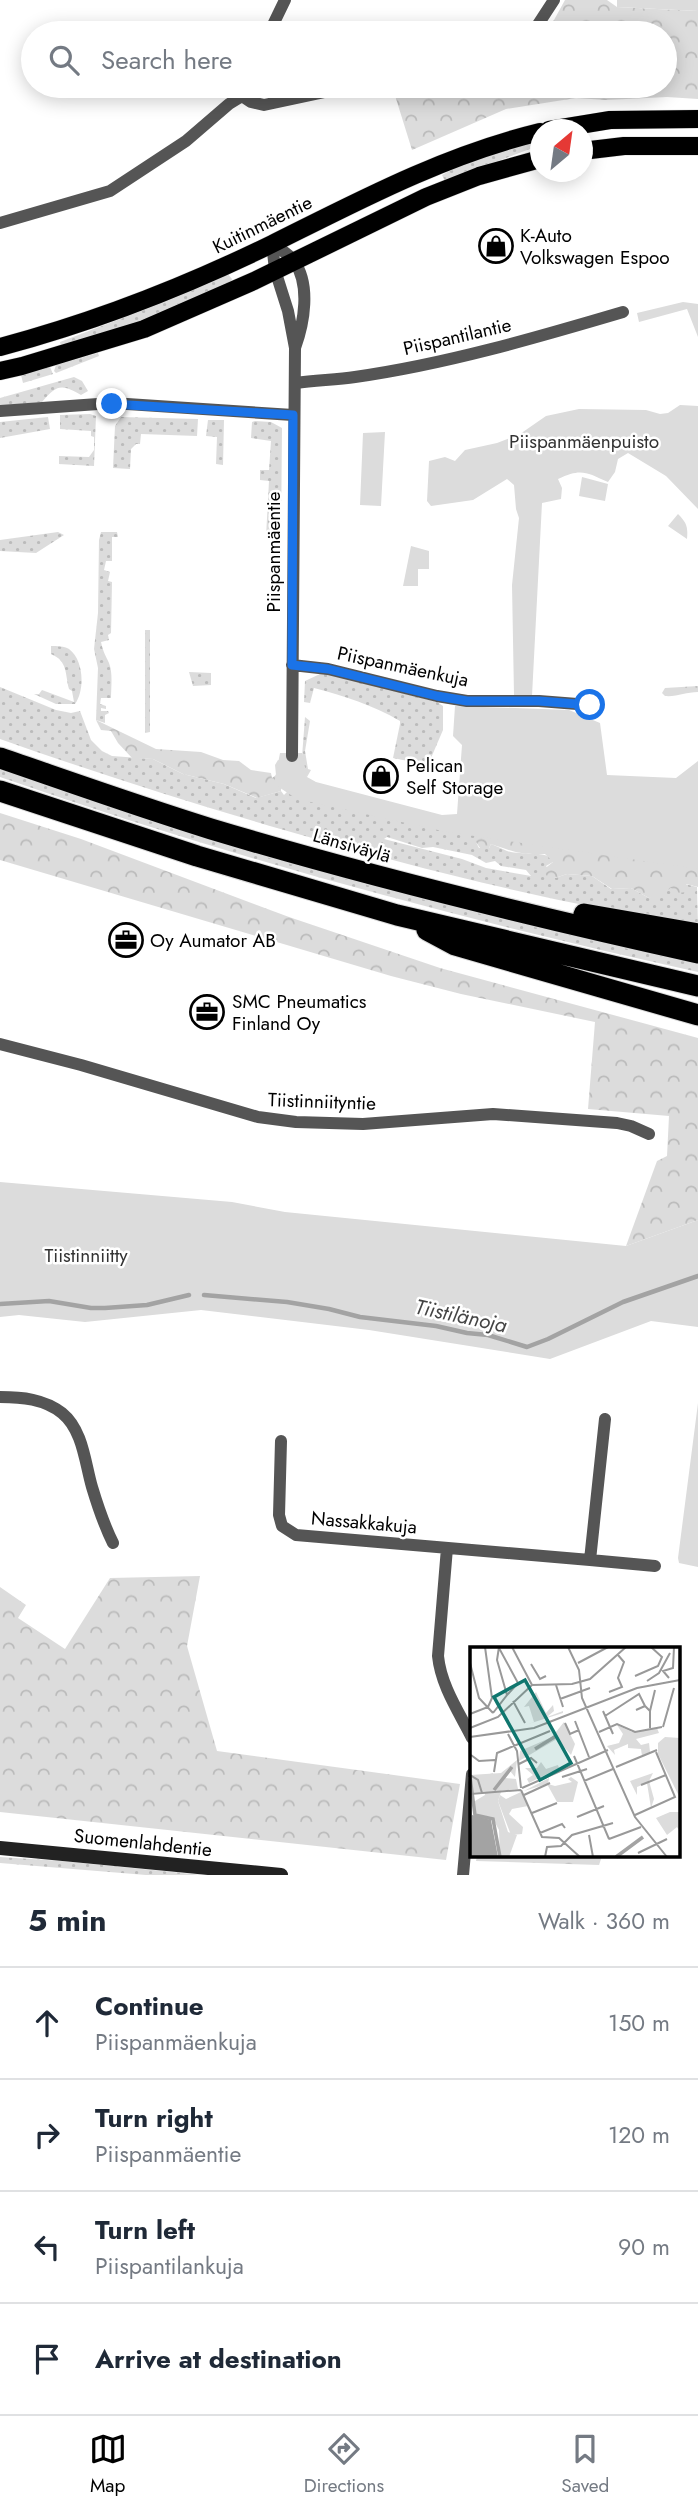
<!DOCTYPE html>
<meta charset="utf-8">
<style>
:root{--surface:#fff;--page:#f2f2f3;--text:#1f2937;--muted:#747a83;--line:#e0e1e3;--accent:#000}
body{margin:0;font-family:Jost,sans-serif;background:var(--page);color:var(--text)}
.compass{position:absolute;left:530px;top:119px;width:63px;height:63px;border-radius:50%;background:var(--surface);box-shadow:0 4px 18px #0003;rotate:29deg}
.stop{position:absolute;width:21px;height:21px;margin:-16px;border:5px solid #1a73e8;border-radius:50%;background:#fff}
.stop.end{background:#1a73e8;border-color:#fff;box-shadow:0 2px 7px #0008}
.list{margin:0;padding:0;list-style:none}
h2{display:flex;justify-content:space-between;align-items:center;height:91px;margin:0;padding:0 28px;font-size:30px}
h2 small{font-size:23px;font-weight:400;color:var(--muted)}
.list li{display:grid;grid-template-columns:46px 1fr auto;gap:21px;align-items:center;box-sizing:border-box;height:112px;padding:0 28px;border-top:2px solid var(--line)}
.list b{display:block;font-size:26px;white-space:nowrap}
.list p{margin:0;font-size:23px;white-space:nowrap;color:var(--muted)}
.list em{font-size:23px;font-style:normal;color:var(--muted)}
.icon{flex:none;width:38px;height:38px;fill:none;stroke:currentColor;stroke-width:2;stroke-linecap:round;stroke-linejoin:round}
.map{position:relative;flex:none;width:698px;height:1875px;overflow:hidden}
.search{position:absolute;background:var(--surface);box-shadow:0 4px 18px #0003;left:21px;right:21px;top:21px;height:77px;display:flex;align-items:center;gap:18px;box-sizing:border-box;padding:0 24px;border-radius:38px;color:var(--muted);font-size:26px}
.sheet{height:539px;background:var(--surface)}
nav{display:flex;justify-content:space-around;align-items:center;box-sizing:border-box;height:98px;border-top:2px solid var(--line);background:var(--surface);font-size:19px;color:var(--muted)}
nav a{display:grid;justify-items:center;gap:4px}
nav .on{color:var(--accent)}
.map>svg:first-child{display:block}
</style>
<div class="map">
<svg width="698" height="1875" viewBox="0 0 698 1875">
<defs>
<pattern id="grass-dots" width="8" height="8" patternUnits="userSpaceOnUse" patternTransform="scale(1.75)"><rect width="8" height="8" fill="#dcdcdc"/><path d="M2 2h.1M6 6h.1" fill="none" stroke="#bbb" stroke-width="1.8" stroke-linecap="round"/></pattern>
<pattern id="forest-crowns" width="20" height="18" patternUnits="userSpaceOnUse" patternTransform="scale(1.75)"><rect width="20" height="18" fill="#dcdcdc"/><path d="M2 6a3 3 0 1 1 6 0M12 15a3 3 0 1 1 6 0" fill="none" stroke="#bbb"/></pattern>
</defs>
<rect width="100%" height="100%" fill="#fff"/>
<path fill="url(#grass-dots)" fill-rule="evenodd" d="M533,141L535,147L445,181L442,175L462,164Z
M227,273L232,279L231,282L158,315L61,347L60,342L172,299Z
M98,353L99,356L56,373L54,371L56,365Z
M50,367L53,374L23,383L21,375Z
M74,377L82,381L88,391L81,395C62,384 57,384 42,402L0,406V398Z
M90,414L96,416L94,466L59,464V456L89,457L94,450V437L91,436V431L60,429V415Z
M48,417L50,429L0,438V422Z
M121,417L198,419L197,436L141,434L140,444H136L131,449L130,469L113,468L115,426Z
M208,420H224L223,465L216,464L217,437L206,436Z
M255,421L271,422L282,428L281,537H266L269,481L260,480V470H269L271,441L251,438L252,422Z
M58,532L64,535L36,553L0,551V540Z
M101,532H117L118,537H112V561H106L104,570L110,572L108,581L112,582L111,633L108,635L109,640L101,642C103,652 106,656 109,663C113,673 111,687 111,698H101L100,704L106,706V709L101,708V711H108L109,713L105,715V723L96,720L98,668L94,649L98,613L99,540Z
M145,630H150V732L145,733Z
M51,646C57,646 64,646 69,649C84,660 85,690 75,704H56L34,694H39L42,690L74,702L72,691L69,689C65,674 68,661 51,654Z
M189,672L211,673V685L193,686Z
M320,674H329L437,702L443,706V730L428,765L393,758L400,724V721C373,705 344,696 314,688L310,703L304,702L305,681Z
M0,687L56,710L71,713L80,711L91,740L102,751L112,756L153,759L183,774L224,784L256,798L281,791L284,795L292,787L525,836L476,842L479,848H489L491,844C497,846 502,849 507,851C523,856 540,850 553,859V862L546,866L555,878L567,874L592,876L611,889L631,888L649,898L671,888L685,892V884L697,887L698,925C557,904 420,869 284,830C188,802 93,772 0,739ZM387,837L422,848L433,847L472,855L486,863L495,861L501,866L526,870L531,876L486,868L462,859L384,839Z
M305,717L310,721L305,751L308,769L311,770L307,777L298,762L302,757Z
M0,768L386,888L481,913L698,964V972C462,920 229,857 0,777Z
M0,1857L62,1861L203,1875H146L0,1863Z"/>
<path fill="url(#forest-crowns)" d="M565,0H607L617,7L698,11V99L667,97L606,100L576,98L506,109L412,150L393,89L407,86H665V33H541L554,20Z
M698,686V692C686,692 677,697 665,696L662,693L665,688Z
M96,720L156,749L201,752L223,760L239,761L251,770L271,773L272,778L276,775L275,765L278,760L283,761L281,791L257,798L224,784L183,774L153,759L132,758L118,743L111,731L101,730Z
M0,813L81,839L289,917L440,968L698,1038V1220L626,1246L657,1161L667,1156L669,1116L588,1109L595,1022L461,994L391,976L0,860Z
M476,836L698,859V887L686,884V892L679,893L671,888L666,891L662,897L649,898L631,888L612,889L592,876L567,874L555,878L547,876L543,870L553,862L545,854C521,855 514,852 491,844L489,848H480L476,842Z
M200,1576L187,1646L217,1751L460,1784L446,1860L0,1812V1587L26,1605L18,1618L65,1649L110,1578Z
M477,1856H602L599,1865L476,1861Z"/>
<path fill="#dcdcdc" d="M617,0H698V11L617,7Z
M683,302L698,304V337L687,309L639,322L637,313Z
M680,405L698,406V509L666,476L628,453L618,459L615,472L608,482C586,472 581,468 558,479L562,488L561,499L542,503L532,696L514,695L512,585L519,518L516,509L514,485L507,479L473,500L431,506L427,501L429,461L445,457L455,461L465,450L497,443L520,434L546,416L579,409L646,410L660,414L668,413Z
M385,432L381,506L360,505L363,433Z
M582,477L608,484L605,501L579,496Z
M678,514C687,523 688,527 687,539L668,526Z
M411,546L429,551V569H418V586H403Z
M455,706L569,710L600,723L607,775L676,778L698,761V869L447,832L297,799L274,784L280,753H302L307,777L316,782L442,815L457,814L462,745L453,736Z
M0,1182L232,1202L285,1212L626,1246L698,1220V1327L651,1321L550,1359L369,1330L201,1310L85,1322L19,1315L0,1317Z
M698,1403V1567L679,1563L678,1558Z"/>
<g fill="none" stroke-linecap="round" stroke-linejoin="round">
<path stroke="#a3a3a3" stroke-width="4.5" d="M204,1295L287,1302L329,1309L360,1317L436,1326L467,1333L488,1335L527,1347L548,1339L623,1302L698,1276
M0,1304L49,1301L91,1308H105L147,1305L189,1295"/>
<g stroke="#dbdbdb" stroke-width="19">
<path id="primary" d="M549,130L610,120L698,119
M582,151L624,146H698
M0,347C94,322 184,287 272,244C360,200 445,155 540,132
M0,371L22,366L144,329L254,281L426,197L479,176L540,159"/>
</g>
<g stroke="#dbdbdb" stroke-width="23">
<path id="motorway" d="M0,758C70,782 140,807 211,829C371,877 535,917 698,953
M0,791L197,856L397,915L698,986
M584,914L698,934
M427,930L455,945L698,1015"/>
</g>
<path stroke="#555" stroke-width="12" d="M269,33L285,0
M528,33L537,26L554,0
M242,96L251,102L264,105L353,86
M0,223L110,191L186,141L229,104L242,96L243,86
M272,243L275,270L288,311L295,348L292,756
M272,243C279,249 289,254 294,261C311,285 304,323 295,348
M296,383C316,380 336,380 355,377C446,364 535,338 623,312
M0,411L112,403L293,415
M292,665L328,669L437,696L467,701H539L590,705
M0,1044L81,1065L258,1117L296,1122L363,1124L493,1114L617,1123L631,1126L649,1134
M0,1397C22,1397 44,1399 62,1413C83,1430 85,1463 92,1487C98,1507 104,1525 113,1543
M281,1441L279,1515L282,1526L296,1535L590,1560L605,1419
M447,1548L438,1656C441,1686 459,1712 472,1738
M590,1560L655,1566
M463,1875L472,1774"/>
<path stroke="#222" stroke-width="14" d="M0,1848L281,1875"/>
<use href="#primary" stroke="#000" stroke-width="18"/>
<use href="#motorway" stroke="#000" stroke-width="21"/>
</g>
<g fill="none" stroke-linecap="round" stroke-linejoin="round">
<path stroke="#1a73e8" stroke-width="9" d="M112,404L293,415L292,665L328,669L437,696L467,701H539L590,705"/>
</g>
<defs>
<g id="shop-ring" transform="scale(1.75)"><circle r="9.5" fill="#fff" stroke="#000" stroke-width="1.5"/><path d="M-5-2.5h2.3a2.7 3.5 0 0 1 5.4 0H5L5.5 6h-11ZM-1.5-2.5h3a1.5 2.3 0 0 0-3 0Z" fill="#000"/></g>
<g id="office-ring" transform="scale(1.75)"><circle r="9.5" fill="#fff" stroke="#000" stroke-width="1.5"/><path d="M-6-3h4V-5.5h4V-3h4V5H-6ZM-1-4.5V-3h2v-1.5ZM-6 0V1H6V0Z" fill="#000"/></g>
</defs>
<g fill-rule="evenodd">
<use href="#shop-ring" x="496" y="246"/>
<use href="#shop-ring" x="381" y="776"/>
<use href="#office-ring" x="126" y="940"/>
<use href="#office-ring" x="207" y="1012"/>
</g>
<g text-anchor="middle" stroke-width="5" stroke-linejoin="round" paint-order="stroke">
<g font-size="19" fill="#000" stroke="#fff">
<text transform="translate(262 224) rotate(-26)" y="7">Kuitinmäentie</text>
<text transform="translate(457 336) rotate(-13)" y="7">Piispantilantie</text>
<text transform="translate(273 552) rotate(-90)" y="7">Piispanmäentie</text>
<text transform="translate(403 666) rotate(12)" y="7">Piispanmäenkuja</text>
<text transform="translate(352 845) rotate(16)" y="7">Länsiväylä</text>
<text transform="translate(322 1101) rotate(2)" y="7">Tiistinniityntie</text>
<text transform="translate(364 1522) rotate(5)" y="7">Nassakkakuja</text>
<text transform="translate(143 1842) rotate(6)" y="7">Suomenlahdentie</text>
</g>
<g font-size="19" fill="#000" stroke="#fff" text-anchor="start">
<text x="520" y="242">K-Auto<tspan x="520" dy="22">Volkswagen Espoo</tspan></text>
<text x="406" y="772">Pelican<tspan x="406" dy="22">Self Storage</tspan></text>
<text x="150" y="947">Oy Aumator AB</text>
<text x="232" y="1008">SMC Pneumatics<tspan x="232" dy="22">Finland Oy</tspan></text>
</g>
<g font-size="19" fill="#333" stroke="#fff">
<text x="584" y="448">Piispanmäenpuisto</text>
<text x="86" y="1262">Tiistinniitty</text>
</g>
<g font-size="21" font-style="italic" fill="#444" stroke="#fff">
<text transform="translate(461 1316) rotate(12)" y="7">Tiistilänoja</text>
</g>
</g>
<g transform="translate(470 1647)">
<rect width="210" height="210" fill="#fff"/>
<path d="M47,113L45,130L40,124L35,131L46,132L48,142L0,146V128L31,126ZM71,115L76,122L88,118L89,121L59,136L57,132L63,128L55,121H67ZM101,130L108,135L103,155H87L77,137L54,144L79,131L78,137L85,139L102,135L98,132ZM51,145L58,159L42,162L39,167L53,180L52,187L41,188L28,154L30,148L36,152ZM200,165H210V185L207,180L197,188L186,171Z" fill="#dcdcdc"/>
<path d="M23,126V131L37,127L28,154L38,185L47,188L39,210H30L29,183L22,170L5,168V154L15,148L13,129Z" fill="#dcdcdc"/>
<path d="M66,45L76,66L83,58L84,64L77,70L93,64V66L55,78L64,75L59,59L54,60ZM94,75L105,97L101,108L87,92L49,114L50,104L82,90ZM147,78L162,85L187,81L189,86L166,92L171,98L179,96L180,105L172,109L171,102L158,101V97L144,103L145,108L137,99L149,96L153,87ZM195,90L210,91L209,149L188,107V96ZM183,126L179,134L184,152L181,161L177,136L167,140V148L160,134Z" fill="#dcdcdc"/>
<path d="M2,168L21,173L28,210L0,209Z" fill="#a3a3a3"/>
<path fill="none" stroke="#a3a3a3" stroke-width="3.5" d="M65,102L86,89M0,130L5,168L23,172L30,210M24,143L42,120M146,210L173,190"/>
<path fill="none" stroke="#999" stroke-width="2" d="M42,0L62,38M98,0L109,23L112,51L165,170L197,210M29,1L48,36L37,48M0,16L9,51L23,66M108,16L138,0M61,17L70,32L76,29M165,29L188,19L192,10L181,0M199,31L193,24L203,21L204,0M177,34L189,26L200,6M86,38L93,60M139,45L152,40L148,31L154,15L148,8M90,52L120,41M43,54L55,76M166,63L175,59L180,64V81M133,64L143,87M180,64L185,43M23,66L37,48L27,13L29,0M0,67L18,60L22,51L15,0M135,69L169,47L175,59M105,74L119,110M95,76L100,87L109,83M193,80L204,41M0,81L28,70L62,38L102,37L120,32L156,0M129,85L147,77L165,85L192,80M38,87L47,104L51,141M0,90L64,81L167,41L210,33M1,108L9,114L25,113M104,109L139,192M49,117L61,111L67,116M146,120L187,103M24,125L27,106L80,84M0,128L8,133L12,146M92,130L117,122M114,134L143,122M171,138L196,128M52,141L138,103M51,143L72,190L89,191L110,210M0,147L51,143M54,148L80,136M62,166L87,156M165,168L205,150L186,105M107,170L134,159M70,186L92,177L95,181M119,188L123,210M139,192L171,180M168,206L197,192M75,210L77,200L91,199L102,188L143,176"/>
<path fill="#0f766e" fill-opacity="0.15" stroke="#0f766e" stroke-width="3.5" d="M55,33L101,116L70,133L24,50Z"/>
<rect width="210" height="210" fill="none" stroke="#000" stroke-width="3.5"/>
</g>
</svg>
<svg class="compass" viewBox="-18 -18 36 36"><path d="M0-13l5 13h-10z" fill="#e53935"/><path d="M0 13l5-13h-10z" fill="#747a83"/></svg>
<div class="stop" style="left:590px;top:705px"></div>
<div class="stop end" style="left:112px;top:404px"></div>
<div class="search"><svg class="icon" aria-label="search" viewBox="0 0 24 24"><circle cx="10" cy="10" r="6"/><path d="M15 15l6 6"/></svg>Search here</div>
</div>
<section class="sheet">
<h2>5 min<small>Walk · 360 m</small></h2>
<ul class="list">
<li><svg class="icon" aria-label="ahead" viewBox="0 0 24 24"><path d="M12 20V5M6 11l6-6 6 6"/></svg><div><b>Continue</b><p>Piispanmäenkuja</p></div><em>150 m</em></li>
<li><svg class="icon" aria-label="right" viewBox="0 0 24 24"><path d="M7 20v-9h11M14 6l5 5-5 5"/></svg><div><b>Turn right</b><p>Piispanmäentie</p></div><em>120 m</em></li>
<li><svg class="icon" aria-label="left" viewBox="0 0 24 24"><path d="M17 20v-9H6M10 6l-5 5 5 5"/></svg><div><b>Turn left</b><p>Piispantilankuja</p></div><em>90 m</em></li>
<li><svg class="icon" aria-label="arrive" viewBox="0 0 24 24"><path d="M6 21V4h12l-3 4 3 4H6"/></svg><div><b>Arrive at destination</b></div></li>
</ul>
</section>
<nav>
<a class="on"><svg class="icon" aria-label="map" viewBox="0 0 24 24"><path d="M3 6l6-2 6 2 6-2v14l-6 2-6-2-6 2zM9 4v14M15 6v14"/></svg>Map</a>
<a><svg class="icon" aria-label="directions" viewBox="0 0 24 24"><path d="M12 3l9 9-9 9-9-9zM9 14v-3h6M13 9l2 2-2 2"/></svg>Directions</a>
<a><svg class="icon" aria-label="saved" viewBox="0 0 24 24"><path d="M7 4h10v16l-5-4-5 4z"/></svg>Saved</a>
</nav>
